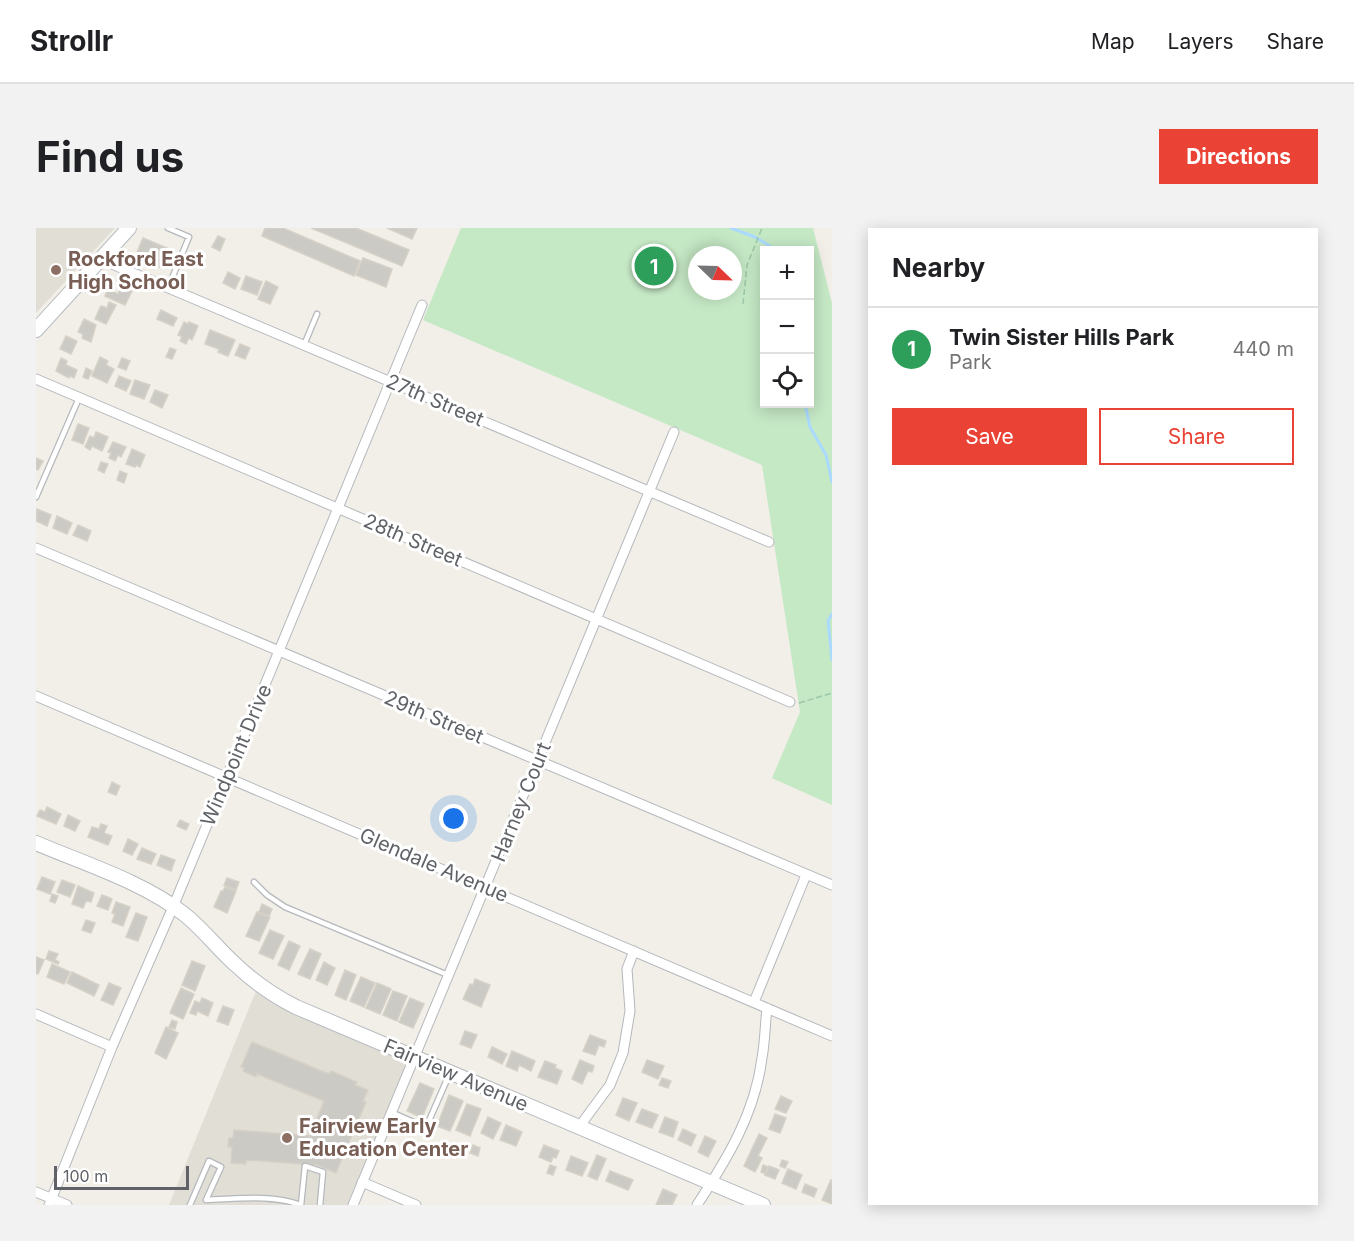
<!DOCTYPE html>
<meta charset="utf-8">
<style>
:root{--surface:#fff;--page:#f2f2f2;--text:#202124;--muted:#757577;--line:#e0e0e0;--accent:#ea4335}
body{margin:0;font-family:Inter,sans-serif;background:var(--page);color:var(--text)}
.controls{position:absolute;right:18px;top:18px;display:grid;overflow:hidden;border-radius:0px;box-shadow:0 3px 15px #0003}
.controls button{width:54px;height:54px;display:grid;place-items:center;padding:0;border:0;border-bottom:2px solid var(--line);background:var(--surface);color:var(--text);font:30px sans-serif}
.compass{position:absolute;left:652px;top:18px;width:54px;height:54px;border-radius:50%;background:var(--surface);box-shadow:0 3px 15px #0003;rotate:113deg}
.scale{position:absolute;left:18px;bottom:15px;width:135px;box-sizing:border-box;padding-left:6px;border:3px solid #5f6368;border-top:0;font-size:16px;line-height:21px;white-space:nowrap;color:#5f6368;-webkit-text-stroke:4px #fff;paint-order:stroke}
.you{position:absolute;left:418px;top:591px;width:21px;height:21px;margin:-15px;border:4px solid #fff;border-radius:50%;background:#1a73e8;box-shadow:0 0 0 9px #1a73e833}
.badge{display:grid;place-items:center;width:39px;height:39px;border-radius:50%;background:var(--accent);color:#fff;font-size:20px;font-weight:700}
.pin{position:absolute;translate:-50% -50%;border:3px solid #fff;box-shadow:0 2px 6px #0006}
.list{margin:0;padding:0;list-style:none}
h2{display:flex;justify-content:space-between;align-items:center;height:78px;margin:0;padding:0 24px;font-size:26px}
h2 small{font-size:20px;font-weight:400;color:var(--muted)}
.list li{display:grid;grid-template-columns:39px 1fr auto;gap:18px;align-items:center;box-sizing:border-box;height:84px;padding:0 24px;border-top:2px solid var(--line)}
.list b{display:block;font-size:22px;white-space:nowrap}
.list p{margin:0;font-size:20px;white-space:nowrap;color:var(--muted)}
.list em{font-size:20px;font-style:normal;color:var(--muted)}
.actions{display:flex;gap:12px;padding:18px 24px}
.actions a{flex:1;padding:14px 0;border:2px solid var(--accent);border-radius:0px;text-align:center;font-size:21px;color:var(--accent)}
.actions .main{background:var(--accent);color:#fff}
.icon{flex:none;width:33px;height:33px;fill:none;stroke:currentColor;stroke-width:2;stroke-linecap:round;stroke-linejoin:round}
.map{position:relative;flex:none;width:796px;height:977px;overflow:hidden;border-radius:0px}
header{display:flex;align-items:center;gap:36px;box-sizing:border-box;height:84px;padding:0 30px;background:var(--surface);border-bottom:2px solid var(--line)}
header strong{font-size:28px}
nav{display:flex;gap:33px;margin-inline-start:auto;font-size:21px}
.intro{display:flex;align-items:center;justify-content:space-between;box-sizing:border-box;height:144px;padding:0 36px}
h1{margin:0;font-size:42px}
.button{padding:15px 27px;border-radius:0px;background:var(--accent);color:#fff;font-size:21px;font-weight:700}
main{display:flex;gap:36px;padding:0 36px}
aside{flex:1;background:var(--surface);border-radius:0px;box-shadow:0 3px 15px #0003}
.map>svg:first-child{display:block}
</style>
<header>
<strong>Strollr</strong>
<nav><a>Map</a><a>Layers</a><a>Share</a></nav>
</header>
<div class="intro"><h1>Find us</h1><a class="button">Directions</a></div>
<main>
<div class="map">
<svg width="796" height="977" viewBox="0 0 796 977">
<rect width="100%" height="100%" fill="#f1efe8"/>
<path fill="#e1ded6" d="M0,0H79L0,85Z
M220,763L251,783L369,834L368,842L313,977H133Z"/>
<path fill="#c5e8c5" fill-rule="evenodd" d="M425,0H777L796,75V577L736,550L764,484L726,237L387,92ZM728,22H774V176H728ZM661,27H697V63H661Z"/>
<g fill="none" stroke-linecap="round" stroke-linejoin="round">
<path stroke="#aadaff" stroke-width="3" d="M695,0L719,9L740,22
M728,61L725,76L728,85
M769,176L774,199L790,227L796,254
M796,386L792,393L796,432"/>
</g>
<path fill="#cccac5" stroke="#d6d1c6" stroke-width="1.5" d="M229,0H247L324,33L318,48L226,8Z
M275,0H320L373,22L366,38Z
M351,0H381L376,11Z
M182,8L189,11L184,23L176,19Z
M107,10L133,21L125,40L99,29Z
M327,30L356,41L350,59L320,47Z
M192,44L204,50L199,61L187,55Z
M210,48L226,54L221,67L205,61Z
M230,53L242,59L234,76L222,71Z
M85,58L96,63L89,77L69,68L72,61L82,66Z
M73,74L80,77L70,96L59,91L65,78L71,80Z
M125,82L141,90L137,98L121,91Z
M48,91L60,97L55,114L46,110L47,106L42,104Z
M148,94L152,96L153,94L162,98L156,112L153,110L150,116L144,113L146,109L142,107Z
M174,102L199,112L192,128L182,124L183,121L169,116Z
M30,108L41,113L35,126L24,121Z
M204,116L214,120L209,131L199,127Z
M134,120L140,122L136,131L130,129Z
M64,129L72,133L70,137L78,141L71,155L56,148Z
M25,130L31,133L30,137L41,142L38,150L34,148L33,150L20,143Z
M86,130L94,133L90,142L82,139Z
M50,140L56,143L52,151L47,149Z
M83,148L95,153L90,163L79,158Z
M99,152L114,157L108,171L94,166Z
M119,162L132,167L126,180L114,174Z
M42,196L53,200L47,216L36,212Z
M60,204L72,209L66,223L56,218L54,222L49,219L54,208L58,210Z
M77,214L90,219L85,229L82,227L79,233L73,230L75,225L72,224Z
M96,221L109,227L104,239L100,237L99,239L90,236Z
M0,230L7,233L2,242L0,241Z
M65,234L72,236L68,245L62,242Z
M84,243L91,246L88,255L81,252Z
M1,281L15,287L11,298L0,293Z
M21,288L36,295L31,306L17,300Z
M42,297L55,303L51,313L37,307Z
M76,554L84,558L80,567L72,564Z
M11,579L25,586L20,596L1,588L4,582L9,584Z
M32,587L44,593L39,603L28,598Z
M144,592L153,596L150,602L141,598Z
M65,596L71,598L68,605L76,608L72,617L52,609L56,599L63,601Z
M92,611L102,616L96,627L87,623Z
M106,620L120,626L115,636L101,631Z
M125,627L139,632L135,643L121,637Z
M6,649L19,654L14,666L1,661Z
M191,650L203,654L200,662L188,657Z
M26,652L39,657L34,669L21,664Z
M42,658L58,665L55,674L50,673L47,680L36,676Z
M189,659L200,663L191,685L178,679L185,663H187Z
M16,666L22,668L19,675L14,673Z
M66,667L76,671L72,682L61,678Z
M80,674L94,679L87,698L76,694L79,686L76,685Z
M226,676L236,681L233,688L223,684Z
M221,684L234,689L223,713L210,708Z
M100,685L111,689L102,713L90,709Z
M50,692L59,695L55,705L46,702Z
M234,702L248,708L237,731L223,725Z
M253,713L264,718L253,742L242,737Z
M274,721L285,726L274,751L262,746Z
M13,723L22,726L19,732L23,734L22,736L10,731Z
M0,729L8,732L2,746L0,745Z
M156,733L169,738L159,763L146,757Z
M288,734L299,740L291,757L280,752Z
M16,736L34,744L28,756L11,749Z
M309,742L320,747L310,772L299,767Z
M36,744L63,757L58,768L31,755Z
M325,749L339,755L328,779L314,773Z
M439,751L454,757L445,779L427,771L434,756L437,757Z
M73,755L85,760L77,777L65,772Z
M341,755L355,761L344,786L330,780Z
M145,760L158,766L147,791L134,785Z
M357,763L371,768L361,793L347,787Z
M166,770L177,775L172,788L161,783L160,787L154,785L159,773L164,775Z
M374,770L388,776L377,800L363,794Z
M187,778L198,782L192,797L181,793Z
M136,792L141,794L139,801L133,799Z
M130,799L142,805L130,831L119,825Z
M429,803L441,807L435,820L424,816Z
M554,807L570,813L568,819L563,817L559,827L547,823Z
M216,814L293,846L295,843L321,854L319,857L332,862L327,873L330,874L300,945L281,937L210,932V936L195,935L196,919H192L193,910H197L198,902L274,908L288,873L221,846L220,849L207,843L208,840L205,839Z
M456,819L471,826L466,836L452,829Z
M476,823L499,833L495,843L483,837L481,843L470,838Z
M544,832L558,838L556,844L552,843L546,856L536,851Z
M611,832L628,838L622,851L606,844Z
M509,833L520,837L519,840L526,843L521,856L502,849Z
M626,850L635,853L632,860L623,857Z
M384,855L398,861L386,890L371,883Z
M413,867L427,873L414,903L401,898Z
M745,868L756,873L750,885L739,881Z
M587,870L601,875L593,893L580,887Z
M431,876L445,881L434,908L420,902Z
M606,881L622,887L616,900L600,894Z
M739,886L750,890L744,905L733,901Z
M452,889L465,895L457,911L445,905Z
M629,889L642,894L637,909L623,904Z
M470,897L486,904L480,918L464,912Z
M647,901L660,907L655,918L642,912Z
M723,906L731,910L722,928L726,930L719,944L708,938Z
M669,908L680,913L672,929L662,924Z
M437,917L444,920L442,928L434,925Z
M508,917L523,923L520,930L517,929L515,934L503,929Z
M561,927L570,931L561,952L552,948Z
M535,928L552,935L546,948L530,942Z
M746,932L752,934L749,940L744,938Z
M514,937L520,939L517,947L511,945Z
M727,937L732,939L729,946L725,944Z
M733,938L743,942L739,951L729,947Z
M752,941L766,947L760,961L746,955Z
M574,943L597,952L592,962L570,953Z
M795,952H796V976L786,972Z
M769,956L781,961L778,969L766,964Z
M627,961L641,967L636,977H620Z"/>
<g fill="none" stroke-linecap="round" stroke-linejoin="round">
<g stroke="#b5b8bc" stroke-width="7">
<path id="lane" d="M132,60L153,9L132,0
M268,117L281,86
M0,269L43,170
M218,654L231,667L249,679L412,747
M357,885L382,896L392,895L413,847
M154,977L173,933L185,939L170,972C202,971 235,966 265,977L269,938L287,944L284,977"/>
</g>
<g stroke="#b5b8bc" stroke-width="11">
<path id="street" d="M64,31L733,314
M0,151L754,474
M0,320L796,657
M0,468L796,808
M718,774L770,647
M0,786L76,819
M543,899L574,857L587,825L594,783L591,741L598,723
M326,954L380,977
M0,964L31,977
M13,977L76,819L137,679L386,77
M317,977L638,204
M661,977C691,931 719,886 726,830C729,814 729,797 731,780"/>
</g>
<g stroke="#b6babf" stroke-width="16">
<path id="secondary" d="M0,102L93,0
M0,615C49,636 105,653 148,686C167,701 182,721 200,737C218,754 238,768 260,779L727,977"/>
</g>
<path stroke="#9cc7a9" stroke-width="1.5" stroke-dasharray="6 3" stroke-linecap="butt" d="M707,76L711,37L726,0
M763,475L796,465"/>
<use href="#lane" stroke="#fff" stroke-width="4.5"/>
<use href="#street" stroke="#fff" stroke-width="9"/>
<use href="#secondary" stroke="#fff" stroke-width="14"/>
</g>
<g fill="#8d6e63" stroke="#fff" stroke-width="2">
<circle cx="20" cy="42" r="6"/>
<circle cx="251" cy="910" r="6"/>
</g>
<g text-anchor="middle" stroke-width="6" stroke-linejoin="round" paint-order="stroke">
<g font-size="20" font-weight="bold" fill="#785e54" stroke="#fff" text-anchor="start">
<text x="32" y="38">Rockford East<tspan x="32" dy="23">High School</tspan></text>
<text x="263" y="905">Fairview Early<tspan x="263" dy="23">Education Center</tspan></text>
</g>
<g font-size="20" fill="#5f6368" stroke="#fff">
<text transform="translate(399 172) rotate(23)" y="7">27th Street</text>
<text transform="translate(377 312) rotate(23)" y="7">28th Street</text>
<text transform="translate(398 489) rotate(23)" y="7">29th Street</text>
<text transform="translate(200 527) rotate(-67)" y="7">Windpoint Drive</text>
<text transform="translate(485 574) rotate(-68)" y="7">Harney Court</text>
<text transform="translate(398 637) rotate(23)" y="7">Glendale Avenue</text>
<text transform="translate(420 847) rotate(23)" y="7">Fairview Avenue</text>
</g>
</g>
</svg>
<div class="controls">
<button>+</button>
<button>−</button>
<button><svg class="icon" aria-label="locate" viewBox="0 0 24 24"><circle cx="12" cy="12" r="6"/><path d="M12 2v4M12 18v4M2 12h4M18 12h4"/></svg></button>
</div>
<svg class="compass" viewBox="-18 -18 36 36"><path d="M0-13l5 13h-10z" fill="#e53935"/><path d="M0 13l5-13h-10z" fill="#757577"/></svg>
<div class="scale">100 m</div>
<div class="you"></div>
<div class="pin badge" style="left:618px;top:38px;background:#2e9e5b">1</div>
</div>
<aside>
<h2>Nearby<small></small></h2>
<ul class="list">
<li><span class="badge" style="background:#2e9e5b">1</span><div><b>Twin Sister Hills Park</b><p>Park</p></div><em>440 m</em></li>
</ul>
<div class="actions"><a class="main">Save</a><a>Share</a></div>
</aside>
</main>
